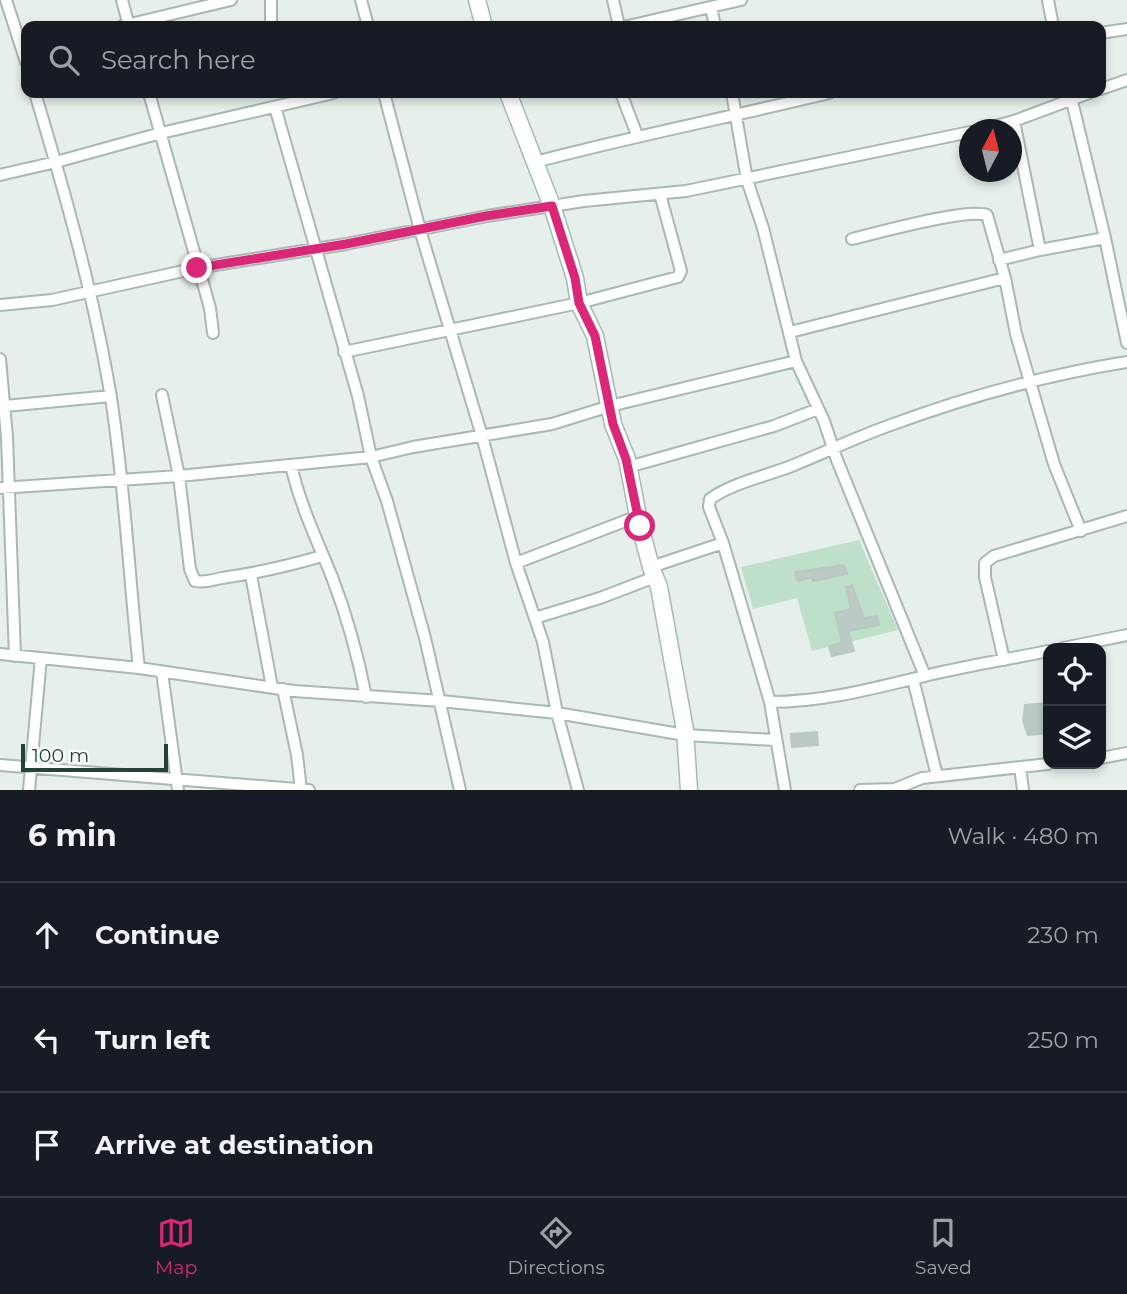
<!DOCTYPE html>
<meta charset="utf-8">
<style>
:root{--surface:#171b24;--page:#242831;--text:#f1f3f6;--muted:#9ea1a6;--line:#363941;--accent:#db2777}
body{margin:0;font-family:Montserrat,sans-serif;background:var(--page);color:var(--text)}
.controls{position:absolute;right:21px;bottom:21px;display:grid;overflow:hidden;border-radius:14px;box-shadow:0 4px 10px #0003}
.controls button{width:63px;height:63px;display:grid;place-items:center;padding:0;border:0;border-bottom:2px solid var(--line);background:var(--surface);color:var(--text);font:35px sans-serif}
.compass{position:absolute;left:959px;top:119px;width:63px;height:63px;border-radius:50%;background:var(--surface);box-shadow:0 4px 10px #0003;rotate:7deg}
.scale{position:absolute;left:21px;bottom:18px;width:147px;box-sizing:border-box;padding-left:7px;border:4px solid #24423a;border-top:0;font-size:19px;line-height:24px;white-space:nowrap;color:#24423a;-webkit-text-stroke:5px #f7fbf9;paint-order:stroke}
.stop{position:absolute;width:21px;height:21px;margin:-16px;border:5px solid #db2777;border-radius:50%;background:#fff}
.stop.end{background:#db2777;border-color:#fff;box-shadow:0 2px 7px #0008}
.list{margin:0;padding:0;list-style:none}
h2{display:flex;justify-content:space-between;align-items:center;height:91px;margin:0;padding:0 28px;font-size:30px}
h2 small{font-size:23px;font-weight:400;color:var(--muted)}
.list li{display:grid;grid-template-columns:46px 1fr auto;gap:21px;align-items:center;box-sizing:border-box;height:105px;padding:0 28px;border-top:2px solid var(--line)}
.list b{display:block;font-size:26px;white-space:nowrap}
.list em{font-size:23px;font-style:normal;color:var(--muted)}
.icon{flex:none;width:38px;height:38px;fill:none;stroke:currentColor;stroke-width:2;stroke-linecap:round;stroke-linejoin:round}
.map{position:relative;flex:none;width:1127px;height:790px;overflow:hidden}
.search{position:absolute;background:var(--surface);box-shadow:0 4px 10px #0003;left:21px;right:21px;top:21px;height:77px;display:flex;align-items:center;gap:18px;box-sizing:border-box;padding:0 24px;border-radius:14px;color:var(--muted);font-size:26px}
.sheet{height:406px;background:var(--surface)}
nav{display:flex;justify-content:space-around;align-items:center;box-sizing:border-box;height:98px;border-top:2px solid var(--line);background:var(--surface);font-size:19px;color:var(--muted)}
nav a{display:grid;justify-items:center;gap:4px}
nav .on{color:var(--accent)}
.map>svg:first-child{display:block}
</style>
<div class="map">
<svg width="1127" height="790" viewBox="0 0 1127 790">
<rect width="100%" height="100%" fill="#e6efeb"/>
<path fill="#bfe0c8" d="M859,540L898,630L812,651L797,598L753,609L741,567Z"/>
<path fill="#bbcac4" stroke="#b8c9c2" stroke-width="2" d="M844,565L847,574L813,581L812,577L798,581L795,572Z
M852,585L864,618L877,616L879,625L848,631L854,651L832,656L829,646L842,643L835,613L851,609L846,587Z
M1048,703V733L1028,735L1023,721L1025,705Z
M817,732L818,745L792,747L791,734Z"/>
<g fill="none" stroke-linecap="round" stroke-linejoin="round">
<g stroke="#a8b8b2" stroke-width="14">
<path id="street" d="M6,0L26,62
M122,0L129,26
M271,0V26
M361,0L368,26
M613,0L619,26
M1048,0L1053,26
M711,7L715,26
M122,26L231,0
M628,26L741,0
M1101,33L1127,29
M1101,89L1127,80
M35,93C65,193 94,295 111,398C125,487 129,578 139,668
M149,93L210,308L213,333
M384,93L420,230L482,436L516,563L543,642L557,713L578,790
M621,93L637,135
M732,93L747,180L763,228L796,361L824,421L837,460L925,676
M1070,93L1105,238L1127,343
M275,107L358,396L371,457L387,501L425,638L460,790
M980,130L1014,121L1089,93
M535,162C633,136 731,117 829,93
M0,175L56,162L161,133L334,93
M852,239C877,233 966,208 987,215L1005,278L1016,334L1054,464L1081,531
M1040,250L1105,238
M999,260L1040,250L1014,121
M0,305L52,300L197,268L346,244L487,216L584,201L686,191L970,132
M790,332L1005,278
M344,352L579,303L678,277L681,271L660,194
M0,359L7,437L15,656
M162,395L179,476L190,569L195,581C205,583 212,580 222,578C257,573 288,566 322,556
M5,406L111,396
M291,465C300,505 317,540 332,577C347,616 358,656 366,697
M628,467L774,426L818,409
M0,488L179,476L371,457L413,447L552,424L610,406L796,361
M516,563L638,516
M651,567L723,543
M251,575L272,687
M535,618L600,598L655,577
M1063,648L1127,635
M0,654L139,668L294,691L441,701L557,713L685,735L775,740
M1004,660L985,577V563L994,556L1127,516
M162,672L178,790
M913,679L937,776
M283,689L297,755L301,790
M770,702C826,702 878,687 933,674C971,665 1010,659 1048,651
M1101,758L1127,753
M0,765L309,790
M1020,767L1023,790
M29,790L41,658
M785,790L770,702L723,543L709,507L710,499C734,482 767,476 794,465C826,452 857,437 888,426C966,397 1046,375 1127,362
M860,790L895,789L922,778L1048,764"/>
</g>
<g stroke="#a4bbb3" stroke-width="19">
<path id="secondary" d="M477,0L484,26
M508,93L552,206L575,278L579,303L595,336L613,424L627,459L640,526L651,567L659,587L685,730L689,790"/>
</g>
<use href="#street" stroke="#fff" stroke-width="10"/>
<use href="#secondary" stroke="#fff" stroke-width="16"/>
</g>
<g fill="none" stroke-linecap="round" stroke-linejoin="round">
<path stroke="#db2777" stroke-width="9" d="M197,268L346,244L486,216L552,206L575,278L579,303L595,336L613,424L626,459L640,526"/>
</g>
</svg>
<div class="controls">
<button><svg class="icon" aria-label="locate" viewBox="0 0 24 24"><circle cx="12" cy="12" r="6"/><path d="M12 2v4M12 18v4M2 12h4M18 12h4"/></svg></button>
<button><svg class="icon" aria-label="layers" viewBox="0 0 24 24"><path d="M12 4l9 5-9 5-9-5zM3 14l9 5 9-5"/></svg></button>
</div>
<svg class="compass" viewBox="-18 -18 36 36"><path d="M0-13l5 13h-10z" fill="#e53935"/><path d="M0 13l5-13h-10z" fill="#9ea1a6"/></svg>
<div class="scale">100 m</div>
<div class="stop" style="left:640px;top:526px"></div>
<div class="stop end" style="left:197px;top:268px"></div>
<div class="search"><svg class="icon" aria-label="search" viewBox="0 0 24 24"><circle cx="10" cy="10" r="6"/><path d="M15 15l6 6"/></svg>Search here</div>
</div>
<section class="sheet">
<h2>6 min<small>Walk · 480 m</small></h2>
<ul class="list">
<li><svg class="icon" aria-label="ahead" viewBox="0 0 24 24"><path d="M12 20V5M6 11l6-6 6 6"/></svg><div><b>Continue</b></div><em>230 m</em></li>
<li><svg class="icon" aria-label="left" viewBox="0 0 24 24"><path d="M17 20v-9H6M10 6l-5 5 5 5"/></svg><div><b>Turn left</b></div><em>250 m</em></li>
<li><svg class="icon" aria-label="arrive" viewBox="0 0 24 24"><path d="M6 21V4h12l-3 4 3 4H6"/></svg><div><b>Arrive at destination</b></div></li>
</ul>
</section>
<nav>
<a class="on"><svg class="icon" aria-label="map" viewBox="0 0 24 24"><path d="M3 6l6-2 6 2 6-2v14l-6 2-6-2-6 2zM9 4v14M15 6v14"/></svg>Map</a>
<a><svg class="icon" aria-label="directions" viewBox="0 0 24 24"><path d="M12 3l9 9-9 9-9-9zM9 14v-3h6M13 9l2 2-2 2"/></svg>Directions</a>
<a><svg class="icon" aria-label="saved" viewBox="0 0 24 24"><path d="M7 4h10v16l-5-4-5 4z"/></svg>Saved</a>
</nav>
